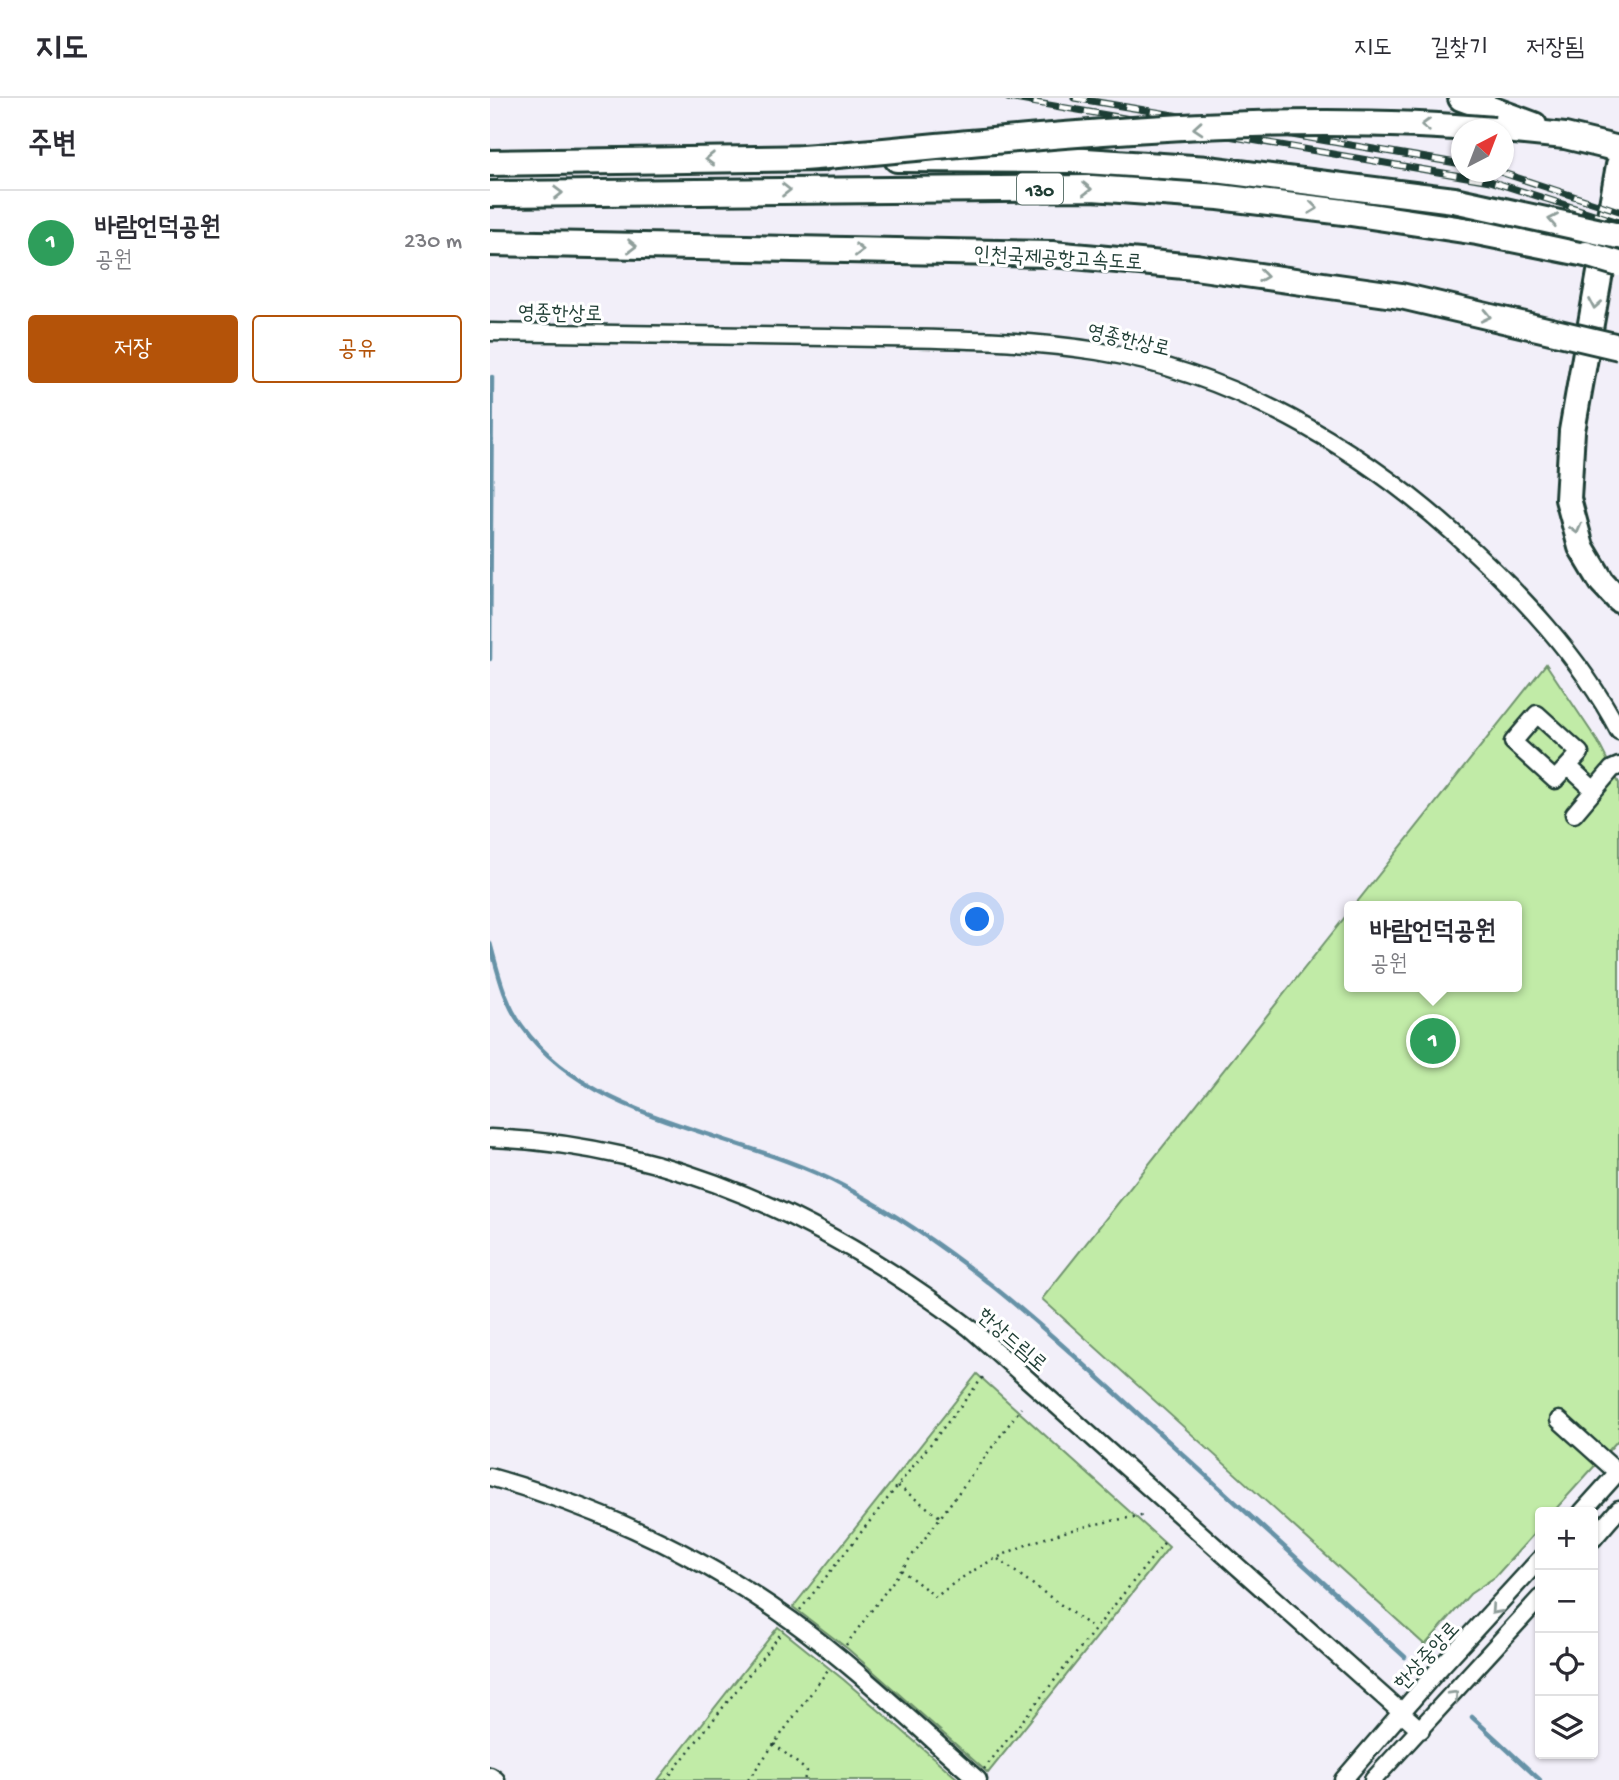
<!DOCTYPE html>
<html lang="ko">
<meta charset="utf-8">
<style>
:root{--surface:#fff;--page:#f2f2f3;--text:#2b2b33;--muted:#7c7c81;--line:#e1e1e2;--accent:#b45309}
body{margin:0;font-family:"Gochi Hand","Poor Story",sans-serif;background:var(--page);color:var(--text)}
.controls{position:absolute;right:21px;bottom:21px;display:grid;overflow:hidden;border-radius:7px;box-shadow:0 2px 5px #0004}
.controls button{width:63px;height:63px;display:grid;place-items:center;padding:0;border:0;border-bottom:2px solid var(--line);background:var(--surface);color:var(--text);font:35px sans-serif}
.compass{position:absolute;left:961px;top:21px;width:63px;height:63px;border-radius:50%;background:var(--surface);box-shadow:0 2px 5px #0004;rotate:42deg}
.you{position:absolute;left:488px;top:822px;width:24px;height:24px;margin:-18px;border:5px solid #fff;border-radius:50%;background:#1a73e8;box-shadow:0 0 0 10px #1a73e833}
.badge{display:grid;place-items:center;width:46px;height:46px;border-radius:50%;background:var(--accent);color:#fff;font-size:23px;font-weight:700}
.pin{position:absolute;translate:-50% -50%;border:4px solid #fff;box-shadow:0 2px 7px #0006}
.popup{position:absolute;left:854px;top:803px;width:178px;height:91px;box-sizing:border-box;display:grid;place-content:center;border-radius:7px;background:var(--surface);filter:drop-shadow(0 2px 5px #0005);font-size:23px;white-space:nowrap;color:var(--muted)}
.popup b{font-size:26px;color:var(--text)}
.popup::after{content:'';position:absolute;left:50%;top:100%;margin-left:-14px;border:14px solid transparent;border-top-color:var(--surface)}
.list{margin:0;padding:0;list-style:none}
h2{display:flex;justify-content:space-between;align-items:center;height:91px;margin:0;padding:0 28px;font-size:30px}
h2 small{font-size:23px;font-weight:400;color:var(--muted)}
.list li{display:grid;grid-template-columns:46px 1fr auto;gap:21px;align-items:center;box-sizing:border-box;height:105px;padding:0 28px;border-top:2px solid var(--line)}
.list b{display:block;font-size:26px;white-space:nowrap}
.list p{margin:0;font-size:23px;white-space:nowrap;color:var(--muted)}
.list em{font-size:23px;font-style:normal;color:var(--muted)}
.actions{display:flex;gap:14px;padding:21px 28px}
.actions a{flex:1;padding:16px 0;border:2px solid var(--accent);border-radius:7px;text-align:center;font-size:24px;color:var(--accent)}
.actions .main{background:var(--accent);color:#fff}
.icon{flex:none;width:38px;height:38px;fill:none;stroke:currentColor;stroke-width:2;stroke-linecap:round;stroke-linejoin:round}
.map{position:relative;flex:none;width:1129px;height:1682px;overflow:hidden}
header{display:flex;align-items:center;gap:42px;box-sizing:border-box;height:98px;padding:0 35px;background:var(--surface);border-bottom:2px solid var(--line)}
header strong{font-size:33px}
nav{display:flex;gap:38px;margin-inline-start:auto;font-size:24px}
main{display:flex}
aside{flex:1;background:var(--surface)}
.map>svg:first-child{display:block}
</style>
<header>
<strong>지도</strong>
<nav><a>지도</a><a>길찾기</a><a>저장됨</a></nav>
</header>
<main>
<aside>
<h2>주변<small></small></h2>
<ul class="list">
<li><span class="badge" style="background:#2e9e5b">1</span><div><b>바람언덕공원</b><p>공원</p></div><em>230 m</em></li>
</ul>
<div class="actions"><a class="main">저장</a><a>공유</a></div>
</aside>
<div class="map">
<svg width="1129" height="1682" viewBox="0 0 1129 1682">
<rect width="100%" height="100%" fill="#f2eff9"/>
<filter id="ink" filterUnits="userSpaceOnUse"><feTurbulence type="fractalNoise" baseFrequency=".0143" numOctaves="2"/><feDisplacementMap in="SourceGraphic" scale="14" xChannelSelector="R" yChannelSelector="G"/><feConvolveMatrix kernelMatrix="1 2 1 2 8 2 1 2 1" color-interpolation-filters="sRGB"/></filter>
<g filter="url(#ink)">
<path fill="#c1eba7" stroke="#70946e" stroke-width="2" d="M1056,566L1108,644L1129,685V1341L1063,1414H1050V1429L1005,1479L980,1496L935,1547L552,1201L859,814V889H1027V808H864Z
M487,1276L679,1449L498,1675L358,1551L303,1509Z
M288,1529L354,1582L469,1682H168Z"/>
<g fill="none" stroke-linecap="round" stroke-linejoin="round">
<path stroke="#6692a7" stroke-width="4.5" d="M0,561L2,279
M0,845C8,874 14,904 32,928C102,1026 252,1033 353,1088C467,1148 560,1235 654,1321C741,1400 828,1479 915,1559
M982,1619L1050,1682"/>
<g stroke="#1f3d34" stroke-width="21">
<path id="minor" d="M0,234C113,236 226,238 339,239C428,241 518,239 607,253C742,275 866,347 966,437C1030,495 1089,557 1129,633
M1047,616L1090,655L1065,682L1023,644Z
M1078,668L1104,692
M1084,716L1122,671L1129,668
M0,1040C182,1047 338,1122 480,1230L931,1632
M1069,1322L1128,1375
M0,1379C107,1409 211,1457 302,1523C368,1571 426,1628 488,1682
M1092,1414L1129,1373
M1103,1441L1129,1411
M0,1678L6,1682
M853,1682L947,1573L1050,1461
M883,1682L1050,1500"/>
</g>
<g stroke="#1f3d34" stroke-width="30">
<path id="highway" d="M971,0L1044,27
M1014,32L1075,38L1129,51
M407,61L580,62L718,71L964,102
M0,65L332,60
M1129,67L1082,333L1078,401L1091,449L1112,484L1129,502
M0,96L602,90L729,99L854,114L987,134L1096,156
M0,145L562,156L705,169"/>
</g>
<path stroke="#1f3d34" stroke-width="2.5" stroke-dasharray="2 5" stroke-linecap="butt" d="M408,1388L450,1419
M508,1461L604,1531
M411,1472L446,1499C504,1451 579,1428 652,1418
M310,1512L494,1278
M356,1547L531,1310
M284,1646L317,1673L314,1682
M494,1671L677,1441
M176,1682L293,1533
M258,1682L340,1569"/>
<use href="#minor" stroke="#fff" stroke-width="16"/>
<use href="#highway" stroke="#fff" stroke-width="24"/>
<g stroke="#1f3d34" stroke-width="7">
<path id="rail" d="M518,0L1000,83L1129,124
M584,0L972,66
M1010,74L1129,113"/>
</g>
<use href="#rail" stroke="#fff" stroke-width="4.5" stroke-dasharray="13" stroke-linecap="butt"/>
<g stroke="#1f3d34" stroke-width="30" stroke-linecap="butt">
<path id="highway-bridge" d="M312,60C541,41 774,11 1004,32
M964,102L1129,138
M1096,156L1129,166
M705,169L911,198L1129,249"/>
</g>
<use href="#highway-bridge" stroke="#fff" stroke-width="24"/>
</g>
<defs><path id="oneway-chevron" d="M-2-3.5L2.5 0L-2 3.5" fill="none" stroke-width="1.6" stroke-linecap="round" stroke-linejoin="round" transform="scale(1.75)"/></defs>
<g stroke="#8f9e9a">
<use href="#oneway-chevron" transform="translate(936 27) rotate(-178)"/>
<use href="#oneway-chevron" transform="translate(708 30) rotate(176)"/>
<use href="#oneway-chevron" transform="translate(220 61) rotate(179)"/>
<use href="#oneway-chevron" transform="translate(597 91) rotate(1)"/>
<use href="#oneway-chevron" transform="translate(296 92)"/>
<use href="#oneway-chevron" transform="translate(68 95) rotate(-1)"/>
<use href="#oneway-chevron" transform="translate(823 110) rotate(7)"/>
<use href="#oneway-chevron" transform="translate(1063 122) rotate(-169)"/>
<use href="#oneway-chevron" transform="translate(142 148) rotate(1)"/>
<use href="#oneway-chevron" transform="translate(369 152) rotate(1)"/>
<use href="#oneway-chevron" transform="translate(773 178) rotate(8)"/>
<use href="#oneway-chevron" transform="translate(1105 206) rotate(100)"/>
<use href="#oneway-chevron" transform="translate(996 218) rotate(13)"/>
<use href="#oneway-chevron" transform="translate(1086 431) rotate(75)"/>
<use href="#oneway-chevron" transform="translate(1005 1512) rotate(132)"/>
<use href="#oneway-chevron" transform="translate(964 1597) rotate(-47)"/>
</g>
</g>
<g text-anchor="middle" stroke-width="6" stroke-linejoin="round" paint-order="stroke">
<rect fill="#fff" stroke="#627771" stroke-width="2" x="527" y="75.5" width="46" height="31" rx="5"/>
<g font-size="19" font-weight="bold" fill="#1f3d34">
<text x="550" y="98">130</text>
</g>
<g font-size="21" fill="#1f3d34" stroke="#fff">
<text transform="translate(568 159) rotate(3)" y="7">인천국제공항고속도로</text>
<text transform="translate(70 214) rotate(1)" y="7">영종한상로</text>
<text transform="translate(639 241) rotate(13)" y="7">영종한상로</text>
<text transform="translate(523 1241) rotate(41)" y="7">한상드림로</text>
<text transform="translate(936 1557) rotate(-47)" y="7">한상중앙로</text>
</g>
</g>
</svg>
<div class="controls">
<button>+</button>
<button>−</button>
<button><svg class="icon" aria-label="locate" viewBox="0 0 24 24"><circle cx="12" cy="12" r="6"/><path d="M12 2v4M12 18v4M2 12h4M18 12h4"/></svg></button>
<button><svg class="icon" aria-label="layers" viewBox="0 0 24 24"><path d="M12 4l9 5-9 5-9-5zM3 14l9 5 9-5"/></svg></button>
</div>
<svg class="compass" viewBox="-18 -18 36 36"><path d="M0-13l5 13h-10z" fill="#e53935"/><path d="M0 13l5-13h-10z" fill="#7c7c81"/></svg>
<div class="you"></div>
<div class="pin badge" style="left:943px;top:943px;background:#2e9e5b">1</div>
<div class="popup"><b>바람언덕공원</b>공원</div>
</div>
</main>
